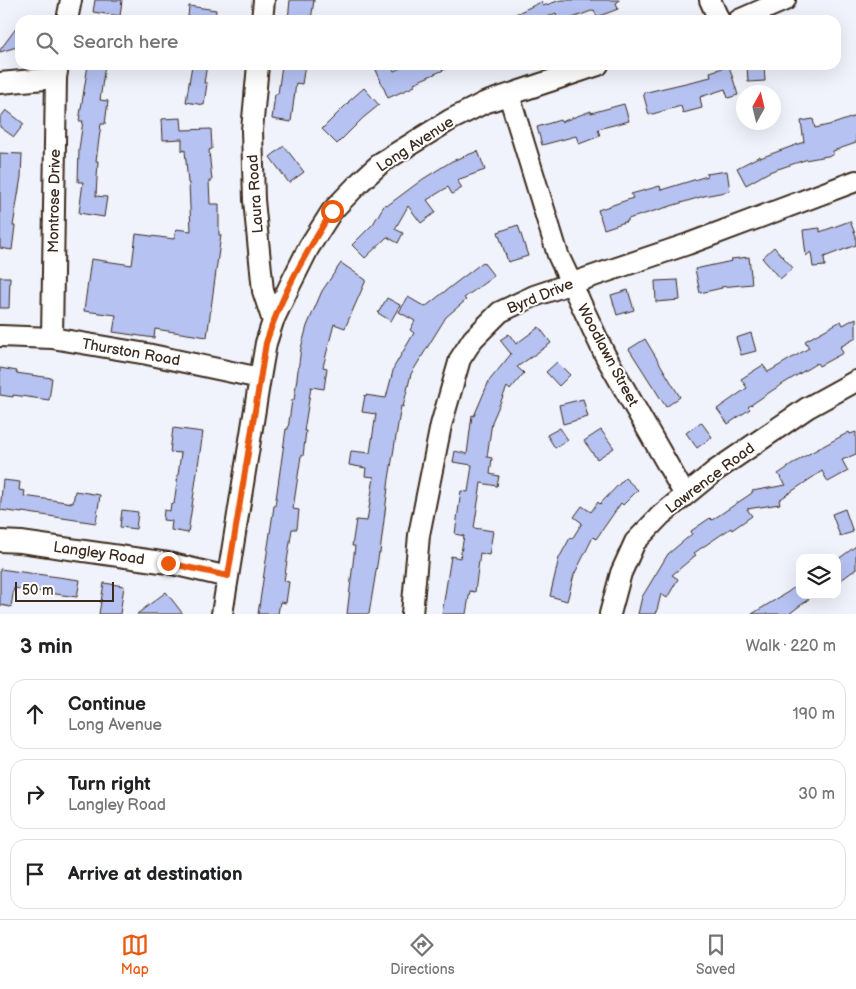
<!DOCTYPE html>
<meta charset="utf-8">
<style>
:root{--surface:#fff;--page:#f2f2f2;--text:#202124;--muted:#757577;--line:#e0e0e0;--accent:#ea580c}
body{margin:0;font-family:"Balsamiq Sans",sans-serif;background:var(--page);color:var(--text)}
.controls{position:absolute;right:15px;bottom:15px;display:grid;overflow:hidden;border-radius:10px;box-shadow:0 5px 20px #0002}
.controls button{width:45px;height:45px;display:grid;place-items:center;padding:0;border:0;border-bottom:1px solid var(--line);background:var(--surface);color:var(--text);font:25px sans-serif}
.compass{position:absolute;left:736px;top:85px;width:45px;height:45px;border-radius:50%;background:var(--surface);box-shadow:0 5px 20px #0002;rotate:8deg}
.scale{position:absolute;left:15px;bottom:12px;width:99px;box-sizing:border-box;padding-left:5px;border:2px solid #3b2a1e;border-top:0;font-size:14px;line-height:18px;white-space:nowrap;color:#3b2a1e;-webkit-text-stroke:4px #fff;paint-order:stroke}
.stop{position:absolute;width:15px;height:15px;margin:-11px;border:4px solid #ea580c;border-radius:50%;background:#fff}
.stop.end{background:#ea580c;border-color:#fff;box-shadow:0 1px 5px #0008}
.list{margin:0;padding:0;list-style:none}
h2{display:flex;justify-content:space-between;align-items:center;height:65px;margin:0;padding:0 20px;font-size:21px}
h2 small{font-size:16px;font-weight:400;color:var(--muted)}
.list li{display:grid;grid-template-columns:32px 1fr auto;gap:15px;align-items:center;box-sizing:border-box;height:70px;margin:0 10px 10px;padding:0 10px;border:1px solid var(--line);border-radius:15px}
.list b{display:block;font-size:19px;white-space:nowrap}
.list p{margin:0;font-size:16px;white-space:nowrap;color:var(--muted)}
.list em{font-size:16px;font-style:normal;color:var(--muted)}
.icon{flex:none;width:28px;height:28px;fill:none;stroke:currentColor;stroke-width:2;stroke-linecap:round;stroke-linejoin:round}
.map{position:relative;flex:none;width:856px;height:614px;overflow:hidden}
.search{position:absolute;background:var(--surface);box-shadow:0 5px 20px #0002;left:15px;right:15px;top:15px;height:55px;display:flex;align-items:center;gap:12px;box-sizing:border-box;padding:0 18px;border-radius:15px;color:var(--muted);font-size:19px}
.sheet{height:305px;background:var(--surface)}
nav{display:flex;justify-content:space-around;align-items:center;box-sizing:border-box;height:70px;border-top:1px solid var(--line);background:var(--surface);font-size:14px;color:var(--muted)}
nav a{display:grid;justify-items:center;gap:2px}
nav .on{color:var(--accent)}
.map>svg:first-child{display:block}
</style>
<div class="map">
<svg width="856" height="614" viewBox="0 0 856 614">
<rect width="100%" height="100%" fill="#f0f3fc"/>
<filter id="ink" filterUnits="userSpaceOnUse"><feTurbulence type="fractalNoise" baseFrequency=".02" numOctaves="2"/><feDisplacementMap in="SourceGraphic" scale="10" xChannelSelector="R" yChannelSelector="G"/><feConvolveMatrix kernelMatrix="1 2 1 2 8 2 1 2 1" color-interpolation-filters="sRGB"/></filter>
<g filter="url(#ink)">
<path fill="#b5c2f2" stroke="#3b2a1e" d="M95,0H122L120,16L93,12Z
M290,0H314L311,20H288Z
M561,0H619V1L616,3L618,9L597,17L594,10L567,20H558L556,13L541,20H503L541,2L543,6Z
M189,6L216,10L215,20H197V18L188,17Z
M20,23V46L0,52V50Z
M88,65H105L100,100L108,101L105,124H101L96,161H98L96,196L107,197L104,217L79,213L83,182H78L79,149L83,121H79Z
M192,65H207L204,83H207L204,105L186,102Z
M282,65H305L302,84L296,83L291,122L272,119L275,94H278Z
M387,65H391L394,71L407,65H455L414,83L415,86L388,98L376,70Z
M747,65H764L765,81L748,82Z
M729,66L738,95L728,98L725,89L700,97L702,108L683,113L681,106L649,115L643,93L711,77L710,72Z
M364,88L379,105L363,118L337,144L322,129L349,102H348Z
M624,104L629,121L598,129L600,136L579,144L576,136L542,145L537,127L560,120L561,122L591,111V113Z
M6,110L24,124L14,137L0,127V118Z
M856,116V143L833,151V155L805,160L769,172L746,185L737,168L760,156V158L804,142L801,121L813,119L815,128L833,124Z
M181,118L182,130L211,129L212,149L209,150L212,181H209L210,204H219V235H221L207,337L155,329L154,338L113,332L116,315L84,311L91,259L132,265L136,234L174,239L176,229L191,231L189,183H188L185,150L182,151V139L163,140L162,119Z
M284,146L304,172L289,183L270,157Z
M478,151L485,170L457,180L462,188L452,194L448,187L427,200L436,212L421,223L408,206L395,229L403,233L398,243L387,237L365,258L352,245L373,224L385,204L388,205L423,179L452,161Z
M0,153L22,154L21,177L13,226H15L12,250L0,248Z
M727,171L730,191L704,196L628,219V221L604,229L598,210L633,198L631,194L660,186L661,190L707,176L706,174Z
M850,221L856,236V245L824,257L825,266L813,267L811,252L806,256L803,230L820,228V232Z
M518,225L528,256L508,262L498,232Z
M774,247L793,268L780,279L762,258Z
M749,257L752,284L721,287L722,288L700,293L695,269L732,261L731,259Z
M483,262L494,276L464,298L466,300L446,317L411,374L403,407L401,406L389,479L380,553H379L369,614H347L355,546H352L356,520L367,521L374,477L365,476L366,468L349,465L351,451L370,453L376,414L362,412L365,395L386,398L394,367L414,333L410,330L415,321L399,312L408,297L425,307L453,285Z
M341,263L366,280L345,328L334,324L323,367L327,368L324,389L311,387L304,431H306L303,456H301L293,509L299,510L297,529H292L284,581L289,582L286,603L280,602L278,614H258L274,506H275L286,429H288L292,400H294L301,348L307,326L322,291Z
M0,277H10L9,308H0Z
M678,280L680,300L656,302L655,281Z
M628,290L634,310L617,315L611,295Z
M387,298L400,305L391,321L378,313Z
M856,318V338L840,347L843,353L819,366L817,363L773,390L748,407L750,409L728,424L717,409L747,388L741,379L763,365L768,372L809,348L805,341L841,321L843,325Z
M539,327L551,343L517,367L524,373L510,390L507,387L492,422L487,457L492,458L490,474L499,476L497,486L481,483L474,528L493,531L489,555L480,553L475,592L470,591L466,614H442L451,556L460,558L464,536L455,534L461,491L468,492L472,465L453,462L455,451L467,454L472,415L474,416L489,381L511,354L500,340L509,334L516,344Z
M751,333L756,351L741,355L736,338Z
M645,339L680,397L666,407L629,349Z
M557,362L570,375L559,386L546,372Z
M0,368L17,371L16,373L52,378L49,400L13,395V397L0,395Z
M583,399L588,417L563,424L559,405Z
M701,422L712,437L697,448L686,433Z
M173,428L203,432L188,533L171,530L172,521L163,520L164,510L170,511L171,503L174,504L181,453L170,452Z
M560,428L568,440L555,448L547,435Z
M601,430L614,448L597,459L584,441Z
M849,432L850,434L856,432V454L842,460L848,471L828,482L822,471L779,500L780,504L747,509L752,516L732,530L731,528L694,553L696,555L672,575L678,579L667,598L661,594L656,614H638L642,597L668,554L692,534L691,531L710,518L712,520L752,493V491L786,485L778,474L805,456Z
M625,478L638,490L623,505L621,503L596,539L593,537L574,575L567,601L550,596L559,558L570,538L572,539L582,523L574,517L582,506L591,512L598,502L600,504Z
M3,480L20,482L19,490L25,491L24,496L73,503L75,491L100,495L96,523L22,512V513L0,510Z
M845,509L853,532L840,536L832,514Z
M122,510L138,512L136,529L120,527Z
M856,546V569L837,583V560Z
M0,569L80,580L77,597L14,588L11,607L0,605Z
M104,583L124,586L120,614H99Z
M800,583V595H814L789,614H752L788,592Z
M166,592L183,614H137Z"/>
<g fill="none" stroke-linecap="round" stroke-linejoin="round">
<g stroke="#3b2a1e" stroke-width="24">
<path id="minor" d="M710,0L719,20
M67,20L71,0
M262,20L264,0
M739,20L785,0
M258,65L252,130L254,200L263,291L273,321
M0,83L56,78
M509,95L558,255L605,355L685,495
M0,336L52,338L147,354L260,378
M52,338L56,78L58,65
M0,541L21,542L168,563L228,577
M222,614L260,378L266,343L273,321L290,285L309,247L332,211L360,182L382,162L450,120L484,103L598,65
M412,614L419,535L441,425L460,359L473,339L500,312L534,296L688,244L856,181
M610,614L621,573L635,542L661,515L715,471L807,408L856,381"/>
</g>
<use href="#minor" stroke="#fff" stroke-width="20"/>
</g>
</g>
<g fill="none" stroke-linecap="round" stroke-linejoin="round" filter="url(#ink)">
<path stroke="#ea580c" stroke-width="6" d="M168,563L228,576L266,343C281,295 306,253 332,211"/>
</g>
<g text-anchor="middle" stroke-width="4" stroke-linejoin="round" paint-order="stroke">
<g font-size="15" fill="#3b2a1e" stroke="#fff">
<text transform="translate(415 144) rotate(-33)" y="5">Long Avenue</text>
<text transform="translate(255 194) rotate(-94)" y="5">Laura Road</text>
<text transform="translate(54 201) rotate(-89)" y="5">Montrose Drive</text>
<text transform="translate(540 296) rotate(-22)" y="5">Byrd Drive</text>
<text transform="translate(131 352) rotate(10)" y="5">Thurston Road</text>
<text transform="translate(608 355) rotate(62)" y="5">Woodlawn Street</text>
<text transform="translate(710 478) rotate(-37)" y="5">Lawrence Road</text>
<text transform="translate(99 553) rotate(8)" y="5">Langley Road</text>
</g>
</g>
</svg>
<div class="controls">
<button><svg class="icon" aria-label="layers" viewBox="0 0 24 24"><path d="M12 4l9 5-9 5-9-5zM3 14l9 5 9-5"/></svg></button>
</div>
<svg class="compass" viewBox="-18 -18 36 36"><path d="M0-13l5 13h-10z" fill="#e53935"/><path d="M0 13l5-13h-10z" fill="#757577"/></svg>
<div class="scale">50 m</div>
<div class="stop" style="left:332px;top:211px"></div>
<div class="stop end" style="left:168px;top:563px"></div>
<div class="search"><svg class="icon" aria-label="search" viewBox="0 0 24 24"><circle cx="10" cy="10" r="6"/><path d="M15 15l6 6"/></svg>Search here</div>
</div>
<section class="sheet">
<h2>3 min<small>Walk · 220 m</small></h2>
<ul class="list">
<li><svg class="icon" aria-label="ahead" viewBox="0 0 24 24"><path d="M12 20V5M6 11l6-6 6 6"/></svg><div><b>Continue</b><p>Long Avenue</p></div><em>190 m</em></li>
<li><svg class="icon" aria-label="right" viewBox="0 0 24 24"><path d="M7 20v-9h11M14 6l5 5-5 5"/></svg><div><b>Turn right</b><p>Langley Road</p></div><em>30 m</em></li>
<li><svg class="icon" aria-label="arrive" viewBox="0 0 24 24"><path d="M6 21V4h12l-3 4 3 4H6"/></svg><div><b>Arrive at destination</b></div></li>
</ul>
</section>
<nav>
<a class="on"><svg class="icon" aria-label="map" viewBox="0 0 24 24"><path d="M3 6l6-2 6 2 6-2v14l-6 2-6-2-6 2zM9 4v14M15 6v14"/></svg>Map</a>
<a><svg class="icon" aria-label="directions" viewBox="0 0 24 24"><path d="M12 3l9 9-9 9-9-9zM9 14v-3h6M13 9l2 2-2 2"/></svg>Directions</a>
<a><svg class="icon" aria-label="saved" viewBox="0 0 24 24"><path d="M7 4h10v16l-5-4-5 4z"/></svg>Saved</a>
</nav>
